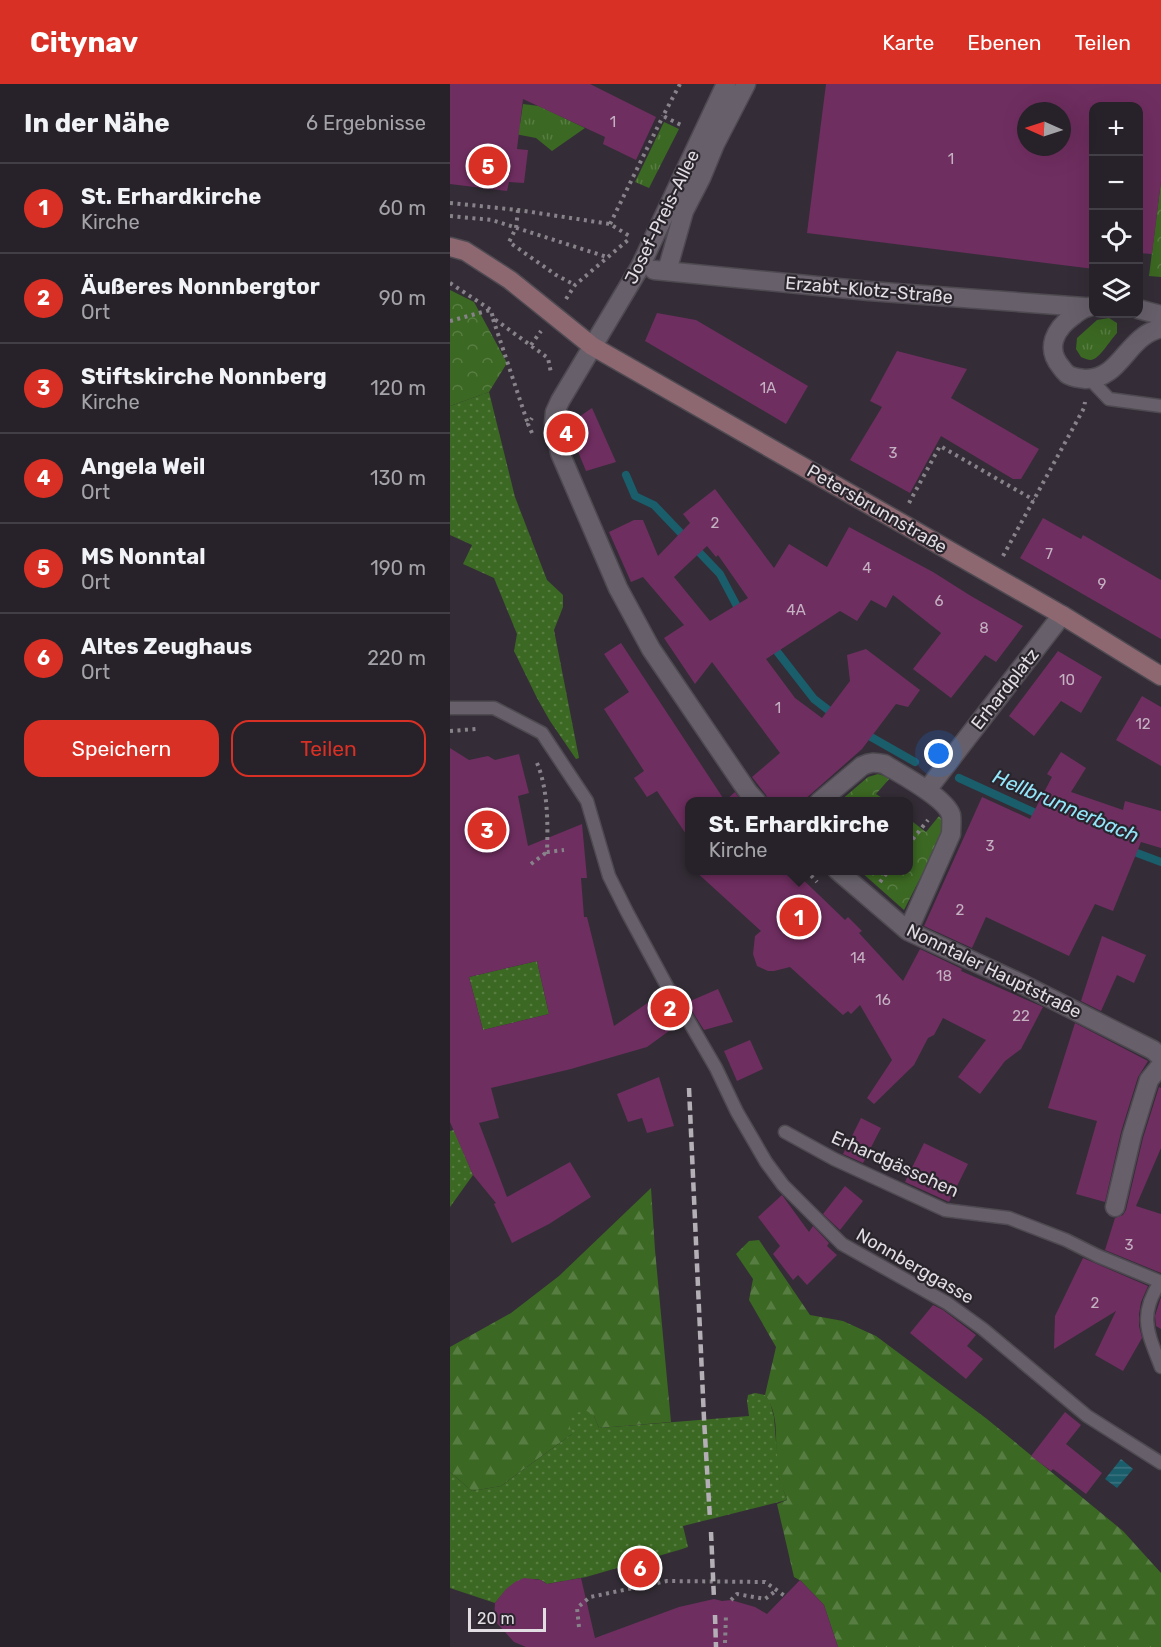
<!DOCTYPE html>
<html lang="de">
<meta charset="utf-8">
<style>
:root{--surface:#272229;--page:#2f2a31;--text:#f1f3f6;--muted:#a4a4a8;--line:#433f46;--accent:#d93025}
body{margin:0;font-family:Rubik,sans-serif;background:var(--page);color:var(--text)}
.controls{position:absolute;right:18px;top:18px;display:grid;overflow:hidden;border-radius:12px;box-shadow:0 6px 24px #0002}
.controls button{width:54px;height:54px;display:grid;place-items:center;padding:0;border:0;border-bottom:2px solid var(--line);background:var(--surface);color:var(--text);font:30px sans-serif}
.compass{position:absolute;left:567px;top:18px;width:54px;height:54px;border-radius:50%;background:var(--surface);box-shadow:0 6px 24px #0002;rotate:273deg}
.scale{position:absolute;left:18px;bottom:15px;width:78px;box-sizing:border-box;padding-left:6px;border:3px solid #e1dde3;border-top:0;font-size:16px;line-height:21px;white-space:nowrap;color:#e1dde3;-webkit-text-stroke:4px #2a242d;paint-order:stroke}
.you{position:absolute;left:489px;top:670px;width:21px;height:21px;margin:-15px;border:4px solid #fff;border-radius:50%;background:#1a73e8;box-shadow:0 0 0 9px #1a73e833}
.badge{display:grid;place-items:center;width:39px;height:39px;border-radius:50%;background:var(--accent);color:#fff;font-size:20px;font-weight:700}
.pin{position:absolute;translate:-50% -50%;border:3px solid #fff;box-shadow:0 2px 6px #0006}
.popup{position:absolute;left:235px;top:713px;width:228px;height:78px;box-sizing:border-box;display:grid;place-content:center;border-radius:12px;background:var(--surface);filter:drop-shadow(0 2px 4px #0005);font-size:20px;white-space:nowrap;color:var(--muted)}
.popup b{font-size:22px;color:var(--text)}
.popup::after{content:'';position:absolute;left:50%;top:100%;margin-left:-12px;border:12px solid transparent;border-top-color:var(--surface)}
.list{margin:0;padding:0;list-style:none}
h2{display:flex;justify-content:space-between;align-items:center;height:78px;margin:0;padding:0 24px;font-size:26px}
h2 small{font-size:20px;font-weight:400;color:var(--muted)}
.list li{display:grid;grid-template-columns:39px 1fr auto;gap:18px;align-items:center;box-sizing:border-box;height:90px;padding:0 24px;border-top:2px solid var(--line)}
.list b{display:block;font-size:22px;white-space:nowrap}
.list p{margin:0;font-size:20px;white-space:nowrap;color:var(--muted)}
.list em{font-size:20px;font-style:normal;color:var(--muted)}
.actions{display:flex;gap:12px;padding:18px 24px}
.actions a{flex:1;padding:14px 0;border:2px solid var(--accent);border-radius:18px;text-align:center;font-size:21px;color:var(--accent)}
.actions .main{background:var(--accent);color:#fff}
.icon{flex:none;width:33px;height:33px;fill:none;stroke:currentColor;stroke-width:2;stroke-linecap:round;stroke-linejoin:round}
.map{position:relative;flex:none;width:711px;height:1563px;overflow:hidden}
header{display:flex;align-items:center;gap:36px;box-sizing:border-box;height:84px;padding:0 30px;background:var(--accent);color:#fff}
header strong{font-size:28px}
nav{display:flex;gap:33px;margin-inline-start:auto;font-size:21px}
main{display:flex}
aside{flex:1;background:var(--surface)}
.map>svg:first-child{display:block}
</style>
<header>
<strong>Citynav</strong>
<nav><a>Karte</a><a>Ebenen</a><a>Teilen</a></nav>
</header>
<main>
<aside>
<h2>In der Nähe<small>6 Ergebnisse</small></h2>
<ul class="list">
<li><span class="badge">1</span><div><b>St. Erhardkirche</b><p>Kirche</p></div><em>60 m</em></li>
<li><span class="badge">2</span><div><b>Äußeres Nonnbergtor</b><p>Ort</p></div><em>90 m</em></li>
<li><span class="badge">3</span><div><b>Stiftskirche Nonnberg</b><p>Kirche</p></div><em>120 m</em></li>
<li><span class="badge">4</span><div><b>Angela Weil</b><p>Ort</p></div><em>130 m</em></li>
<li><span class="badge">5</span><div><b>MS Nonntal</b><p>Ort</p></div><em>190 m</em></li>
<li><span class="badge">6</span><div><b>Altes Zeughaus</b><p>Ort</p></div><em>220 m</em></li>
</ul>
<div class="actions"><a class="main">Speichern</a><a>Teilen</a></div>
</aside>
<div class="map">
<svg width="711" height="1563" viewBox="0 0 711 1563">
<defs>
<pattern id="grass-tufts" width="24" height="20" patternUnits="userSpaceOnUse" patternTransform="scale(1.5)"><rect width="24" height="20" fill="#3b6822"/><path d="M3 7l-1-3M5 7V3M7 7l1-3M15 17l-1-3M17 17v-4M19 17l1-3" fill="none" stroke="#577d42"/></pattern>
<pattern id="forest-firs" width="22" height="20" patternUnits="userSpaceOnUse" patternTransform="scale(1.5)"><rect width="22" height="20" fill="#3b6822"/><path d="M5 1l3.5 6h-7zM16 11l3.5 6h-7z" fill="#577d42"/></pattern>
<pattern id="park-crowns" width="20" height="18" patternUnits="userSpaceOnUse" patternTransform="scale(1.5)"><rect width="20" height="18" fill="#3b6822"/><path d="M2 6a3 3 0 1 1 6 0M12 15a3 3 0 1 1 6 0" fill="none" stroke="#577d42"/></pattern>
<pattern id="garden-dots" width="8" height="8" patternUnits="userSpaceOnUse" patternTransform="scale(1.5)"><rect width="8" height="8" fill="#3b6822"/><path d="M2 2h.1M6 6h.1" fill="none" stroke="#577d42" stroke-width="1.8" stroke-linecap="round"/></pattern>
<pattern id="water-rules" width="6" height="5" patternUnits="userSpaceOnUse" patternTransform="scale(1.5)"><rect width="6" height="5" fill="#1a5d6b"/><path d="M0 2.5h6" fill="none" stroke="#3b7480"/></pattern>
</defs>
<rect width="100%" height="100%" fill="#342d37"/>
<path fill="url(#grass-tufts)" d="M73,20L89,22L135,44L102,67L86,54L65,50V40H70Z
M214,38L229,45L199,104L185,98Z
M659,234L667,239V249C660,256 650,275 641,276C638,276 634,274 631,273L626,265L627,254L647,236Z"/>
<path fill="url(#forest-firs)" d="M201,1104L205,1166L221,1338L149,1344L144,1332L122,1350L51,1402L22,1407L0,1388V1263L61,1229L109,1192Z
M309,1156L360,1231L393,1237L426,1252L537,1335L673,1447L711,1489V1563H388L374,1521L351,1497L344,1493L327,1420L337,1416C335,1409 330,1401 329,1394C322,1367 333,1335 315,1311L326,1263L299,1216L303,1195L286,1170L299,1157Z"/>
<path fill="url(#park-crowns)" d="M711,97V193L699,192Z
M0,206L24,218L57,279L39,308L0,322Z
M428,690L440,694L426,710L437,717H390L418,693Z
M489,732L494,739L493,749L454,826L410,787L458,786L459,735L476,748Z"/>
<path fill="url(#garden-dots)" d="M39,308L65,413L97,496L113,511V523L104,546L129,674L126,675L100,637L87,614L64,567L67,550L44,494L13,480L22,461L0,451V322Z
M87,877L99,930L33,946L19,893Z
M4,1046L23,1091L0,1123V1047Z
M305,1309L315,1311L320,1318L324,1333L329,1394L337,1416L233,1442L238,1463L229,1466L136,1493L97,1500C92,1496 89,1495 83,1495C65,1494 56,1506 45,1519L0,1504V1388L22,1407L51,1402L122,1350C116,1332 119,1329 137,1327L144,1332L149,1344L299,1332L297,1317L298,1311Z"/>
<path fill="url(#water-rules)" d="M671,1375L683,1385L667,1404L655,1395Z"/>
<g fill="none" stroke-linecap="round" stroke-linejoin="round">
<path stroke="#1a5d6b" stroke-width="8" d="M176,391L185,412L204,421L270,490L289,526
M322,561L364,615L386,632
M414,649L465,678
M509,694L592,732
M679,766L711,778"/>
</g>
<path fill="#6f2e60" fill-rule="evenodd" d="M0,0H140L206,33L186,76L153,60L155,53L73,15L67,65L78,66L74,99L59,98L57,107L0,100Z
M376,0H711V97L702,170L688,169V22H644V185L357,149ZM576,27H612V63H576Z
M207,229L246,236L358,302L336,340L195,257Z
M447,267L517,285L501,314L589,365L571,395H563L491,352L460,409L400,376L432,323L420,317Z
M142,324L166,378L136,387L117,341Z
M265,405L324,484L339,460L377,483L399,443L483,488L521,512L573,542L546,578L535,571L501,614L463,585L491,549L443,511L436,524L421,516L407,537L390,527L316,575L345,614L372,634L400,597L397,571L416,565L470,606L458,623L446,620L412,665L353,717H318L316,711L302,693L330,669L262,578L245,600L214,554L234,541L193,493L181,498L159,448L184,436H193L208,472L240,439L233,430ZM257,462L266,473L268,471L298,514L260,537L224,493Z
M593,434L631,455L633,451L711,496V555L570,474Z
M171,559L275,717L285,708L291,717H240V756L207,707L197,713L184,694L194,687L154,625L179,608L154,570Z
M608,567L652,593L631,629L611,617L584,652L559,632Z
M692,612L711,623V682L666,656Z
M0,664L19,676L38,672L45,676L69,670L79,709L68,712L78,762L132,740L137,794H131L134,833H137L164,942L212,909L217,912L222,911L226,905L225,900L238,918L268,905L283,938L254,946L242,927H233L229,933L230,939L197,963L121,985L41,1004L49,1034L29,1039L57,1113L120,1078L141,1113L99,1140L62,1159L44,1120L46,1119L23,1091L0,1038ZM87,877L99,930L33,946L19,893Z
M611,668L636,684L621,708L673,726L675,717L711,727V764L691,758L663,827L645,820L619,872L536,833L522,864L474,842L532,713L580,735L602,693L597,690Z
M244,786H343L395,836L398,833L412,847L409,849L453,897L470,865L512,885L511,887L593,923L571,965L555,977L530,1010L508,993L536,956L493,934L484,951L478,954L464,981L424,1020L417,1014L442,976L410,921L401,930L398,927L393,931L340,883L324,887H318L307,882L303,870L305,852L311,847Z
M652,852L696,871L684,899L667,891L651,927L631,917Z
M625,939L698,977L688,993L671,1048L655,1118L626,1110L647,1037L598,1024Z
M300,956L313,985L287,997L274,967Z
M209,993L224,1042L197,1049L192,1034L178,1038L167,1010Z
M709,1003L711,1004V1064L686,1122L711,1130V1189L655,1166L665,1134L673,1131L676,1126L693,1054Z
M411,1034L431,1044L413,1079L393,1070Z
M474,1059L518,1080L499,1118L455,1098Z
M395,1102L413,1117L390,1146L373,1130Z
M332,1111L359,1148L363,1142L379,1159L377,1162L387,1171L357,1201L348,1191L343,1196L323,1170L330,1162L308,1133Z
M633,1174L698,1202L691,1218L689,1230V1242L692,1254L673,1287L645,1271L666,1227L604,1265L605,1232Z
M711,1213V1245L706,1242L705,1232Z
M483,1221L493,1226L526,1251L517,1262L533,1275L516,1295L460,1249Z
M615,1328L631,1341L616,1360L652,1389L636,1410L603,1385L601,1387L581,1372Z
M74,1494L91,1496L97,1500L131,1494L145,1554L229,1523L264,1515L272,1517L281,1516L305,1523L317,1530L350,1496L374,1521L388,1563H76L64,1558L44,1536L45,1519L56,1505L65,1498Z"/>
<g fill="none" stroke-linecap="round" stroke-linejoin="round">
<g stroke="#4f4a52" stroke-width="15">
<path id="lane" d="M640,295L659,315L711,322
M0,624H44L92,649L137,717L159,792L177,828L218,904
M237,934L266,984L287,1028L316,1078L333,1101L392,1160L497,1219L533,1245L637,1332L711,1379
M335,1048L384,1075L495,1126L559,1134L616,1156L648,1172L711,1198
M710,1198C688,1232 698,1249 711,1283"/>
</g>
<g stroke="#4f4a52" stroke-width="21">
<path id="street" d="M276,0L190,183L110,317L105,328L104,339L110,369L168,504L201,565L298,708L307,718
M204,186L419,207L634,223
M217,187L234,127L251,94L265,60L296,0
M639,223C632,224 628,228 623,232C605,245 595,264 611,283C613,286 615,288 617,290C622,294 630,294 635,295C664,296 674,266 694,252C699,248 705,246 711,244
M688,225L711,231
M477,706L612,531
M369,718L412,682C420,678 425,678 434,680C450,690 495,713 501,731C502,737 501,744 501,750L458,847
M387,786L458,847L570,899L703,966L711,973
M665,1123L682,1051L699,996L711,981"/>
</g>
<g stroke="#4f4a52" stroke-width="21">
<path id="secondary" d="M0,163L15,167L60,196L142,262L612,531L711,592"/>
</g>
<path stroke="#88838b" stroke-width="4" stroke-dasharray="3 4.5" stroke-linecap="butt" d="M230,0L213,32L233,42
M0,119L68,126L160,140L181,153
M68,126L66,144L59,158L106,191L125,201
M0,132L42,136L157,173
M160,140L213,32
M0,199L41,226L43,234L98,274L101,289
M116,215L125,201L178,156
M43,235L78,340
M0,237L40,226
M81,261L91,247
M82,349L78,340L82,334
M459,419L490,362L584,416
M553,472L634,324L635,318
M0,647L26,645
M87,679C98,705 98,740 97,768L114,766
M458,761L478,736
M81,780L97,768
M356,786L367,798
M430,798L439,786
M281,1516L287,1510L315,1515L327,1506
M129,1543L127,1524L140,1513L217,1497L315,1498L335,1512
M275,1559L276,1530"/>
<use href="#lane" stroke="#67606b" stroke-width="12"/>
<use href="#street" stroke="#67606b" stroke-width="18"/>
<use href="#secondary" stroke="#8d6870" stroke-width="18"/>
<path stroke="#b4afb6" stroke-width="4.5" stroke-dasharray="9 4.5" stroke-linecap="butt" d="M239,1004L254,1335L260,1435
M261,1448L264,1515
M265,1531L266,1563"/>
</g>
<g text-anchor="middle" stroke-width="4.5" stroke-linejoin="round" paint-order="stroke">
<g font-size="15" fill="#c4b1c2">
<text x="163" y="43">1</text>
<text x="501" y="80">1</text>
<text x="318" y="309">1A</text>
<text x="443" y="374">3</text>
<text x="265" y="444">2</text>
<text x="599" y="475">7</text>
<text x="417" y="489">4</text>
<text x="652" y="505">9</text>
<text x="489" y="522">6</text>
<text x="346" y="531">4A</text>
<text x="534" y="549">8</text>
<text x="617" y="601">10</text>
<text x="328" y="629">1</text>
<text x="693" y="645">12</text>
<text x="540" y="767">3</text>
<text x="510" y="831">2</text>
<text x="408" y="879">14</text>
<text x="494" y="897">18</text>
<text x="433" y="921">16</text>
<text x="571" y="937">22</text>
<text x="679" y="1166">3</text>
<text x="645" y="1224">2</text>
</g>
<g font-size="18" fill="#e1dde3" stroke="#2a242d">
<text transform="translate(212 133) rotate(-64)" y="6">Josef-Preis-Allee</text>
<text transform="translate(419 206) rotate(5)" y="6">Erzabt-Klotz-Straße</text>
<text transform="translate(427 425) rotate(30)" y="6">Petersbrunnstraße</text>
<text transform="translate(555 605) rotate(-52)" y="6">Erhardplatz</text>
<text transform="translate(544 887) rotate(26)" y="6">Nonntaler Hauptstraße</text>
<text transform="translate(445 1080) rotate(24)" y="6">Erhardgässchen</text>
<text transform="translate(465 1182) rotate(30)" y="6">Nonnberggasse</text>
</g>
<g font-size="20" font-style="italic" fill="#93e7fb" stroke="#2a242d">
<text transform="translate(616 722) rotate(23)" y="7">Hellbrunnerbach</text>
</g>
</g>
</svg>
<div class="controls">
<button>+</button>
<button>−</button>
<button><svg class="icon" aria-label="locate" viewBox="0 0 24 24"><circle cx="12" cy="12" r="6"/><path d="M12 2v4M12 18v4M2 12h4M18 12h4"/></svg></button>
<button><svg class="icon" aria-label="layers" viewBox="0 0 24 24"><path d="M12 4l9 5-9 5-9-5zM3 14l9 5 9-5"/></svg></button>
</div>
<svg class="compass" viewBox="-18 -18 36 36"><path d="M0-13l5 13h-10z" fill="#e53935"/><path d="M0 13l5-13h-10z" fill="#a4a4a8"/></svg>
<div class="scale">20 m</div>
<div class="you"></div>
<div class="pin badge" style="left:349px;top:833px">1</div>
<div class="popup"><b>St. Erhardkirche</b>Kirche</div>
<div class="pin badge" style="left:220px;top:924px">2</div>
<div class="pin badge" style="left:37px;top:746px">3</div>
<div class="pin badge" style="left:116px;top:349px">4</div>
<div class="pin badge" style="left:38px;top:82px">5</div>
<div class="pin badge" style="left:190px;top:1484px">6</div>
</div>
</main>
